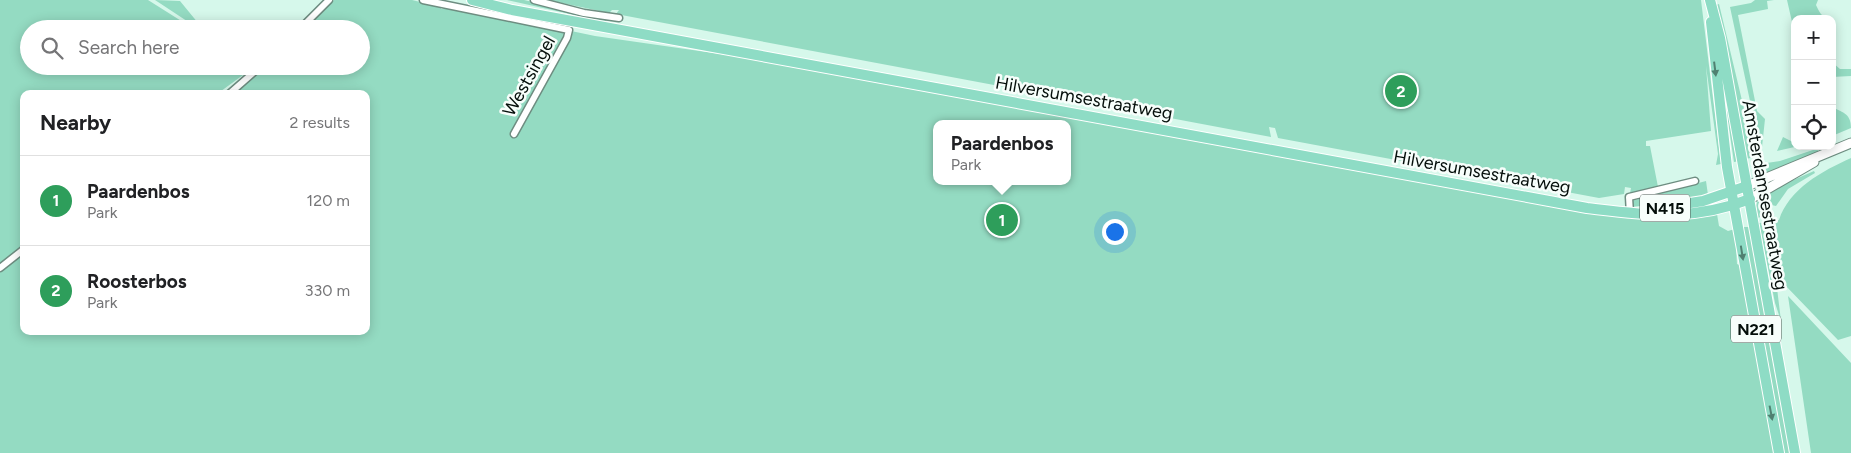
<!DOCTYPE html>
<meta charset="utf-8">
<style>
:root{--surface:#fff;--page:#f6f6f6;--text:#202124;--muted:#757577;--line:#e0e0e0;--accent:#b52336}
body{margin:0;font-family:Figtree,sans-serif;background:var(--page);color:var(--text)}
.controls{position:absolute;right:15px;top:15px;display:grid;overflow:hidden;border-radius:10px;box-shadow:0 2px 12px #0003}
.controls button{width:45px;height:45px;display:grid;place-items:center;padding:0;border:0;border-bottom:1px solid var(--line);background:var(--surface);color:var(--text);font:25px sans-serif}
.you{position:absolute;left:1114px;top:231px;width:18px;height:18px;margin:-12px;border:4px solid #fff;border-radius:50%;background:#1a73e8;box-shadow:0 0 0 8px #1a73e833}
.badge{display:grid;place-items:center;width:32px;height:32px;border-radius:50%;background:var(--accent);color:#fff;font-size:16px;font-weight:700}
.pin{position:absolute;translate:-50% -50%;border:2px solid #fff;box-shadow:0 1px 5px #0006}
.popup{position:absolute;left:933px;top:120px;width:138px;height:65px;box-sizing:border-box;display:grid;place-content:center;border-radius:10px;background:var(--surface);filter:drop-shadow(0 1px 4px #0005);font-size:16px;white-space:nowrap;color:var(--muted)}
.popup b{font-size:19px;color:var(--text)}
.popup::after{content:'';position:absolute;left:50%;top:100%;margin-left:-10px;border:10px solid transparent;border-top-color:var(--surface)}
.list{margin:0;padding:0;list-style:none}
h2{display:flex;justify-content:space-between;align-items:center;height:65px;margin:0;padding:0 20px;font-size:21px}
h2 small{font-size:16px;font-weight:400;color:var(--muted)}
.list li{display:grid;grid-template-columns:32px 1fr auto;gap:15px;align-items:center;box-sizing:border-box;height:90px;padding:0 20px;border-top:1px solid var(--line)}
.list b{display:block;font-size:19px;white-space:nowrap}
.list p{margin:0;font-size:16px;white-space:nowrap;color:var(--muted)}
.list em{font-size:16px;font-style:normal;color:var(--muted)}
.icon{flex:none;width:28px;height:28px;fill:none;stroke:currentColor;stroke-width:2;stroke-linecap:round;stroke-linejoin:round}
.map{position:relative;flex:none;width:1851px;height:453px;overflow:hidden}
.search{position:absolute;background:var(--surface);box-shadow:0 2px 12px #0003;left:20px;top:20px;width:350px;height:55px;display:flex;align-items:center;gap:12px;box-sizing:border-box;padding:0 18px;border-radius:28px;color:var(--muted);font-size:19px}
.panel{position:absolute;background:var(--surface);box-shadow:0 2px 12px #0003;left:20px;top:90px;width:350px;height:245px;border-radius:10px}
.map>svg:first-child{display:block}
</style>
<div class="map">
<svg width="1851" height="453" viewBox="0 0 1851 453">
<rect width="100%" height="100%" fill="#d6f8eb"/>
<path fill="#94dbc2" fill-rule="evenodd" d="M0,0H148L194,29H29V66L254,67L217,94H24V245L0,264Z
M155,0L180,1L203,29H199Z
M334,0H412L441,7V9H466L595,36L832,70L1648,219L1694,218L1717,214L1719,226L1728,231L1735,229L1737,264L1742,266L1777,453H0V271L24,253V331H366V94H226L261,66H361V29H306ZM937,124H1067V181H937Z
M507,0H524L607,19L606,22Z
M548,0H1701L1721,164L1716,165L1718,154L1706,66L1711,131L1646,141V146H1650L1658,187L1630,193L1631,188L1625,187L1624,194L1599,198L1278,138L1275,128L1269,127L1271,137L616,14L619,10H612L609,13Z
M1755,0H1774L1767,1L1768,9L1738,15L1757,111L1765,119L1762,147L1757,134L1730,7L1751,3Z
M1787,0H1818L1816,5C1819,11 1821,17 1829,19H1795V35Z
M1719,4L1750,134L1751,158L1745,159L1716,5Z
M1832,62L1840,69H1851V76L1832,77Z
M1723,71L1740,161L1734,162L1721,74Z
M1832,107C1844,113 1851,114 1851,128L1832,136Z
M1783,137L1795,143V146H1799L1777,151Z
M1819,148L1817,153L1760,176V164L1780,161Z
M1851,158V336L1838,340L1784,284L1772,222L1779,220C1789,189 1822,171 1851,158Z
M1814,171L1815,173L1788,189L1776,206L1767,204L1764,193Z
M1706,181L1708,195L1674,202L1631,207V201Z
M1759,197L1765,215L1758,218L1756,206Z
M1769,222L1781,321L1775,303L1759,223Z
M1742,227H1749L1791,453H1783Z
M1788,296L1851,363V453H1811Z"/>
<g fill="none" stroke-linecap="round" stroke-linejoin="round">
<g stroke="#6e8d81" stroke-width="9">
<path id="minor" d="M423,0L569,30L567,38L514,134
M534,0L584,13L619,18
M300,29L329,0
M229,94L261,66
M1630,214L1629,197L1695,181
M0,268L24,249"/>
</g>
<g stroke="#6e8d81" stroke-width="11">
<path id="secondary" d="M1747,186L1851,143
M1750,199L1814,162"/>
</g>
<g stroke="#fff" stroke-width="12">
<path id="primary" d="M472,0L512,10L1587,208C1647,215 1691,222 1750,199
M1710,0L1720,38L1795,453
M1711,22L1727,167L1779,453
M1646,210L1703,201L1747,186"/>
</g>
<use href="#minor" stroke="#fff" stroke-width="6"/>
<use href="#secondary" stroke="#fff" stroke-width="9"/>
<use href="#primary" stroke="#8edcc5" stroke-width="10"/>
</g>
<defs><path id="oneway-solid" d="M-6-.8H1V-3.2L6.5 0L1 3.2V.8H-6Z" transform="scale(1.25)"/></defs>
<g fill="#508071">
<use href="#oneway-solid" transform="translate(1715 69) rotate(83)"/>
<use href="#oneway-solid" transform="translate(1742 253) rotate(81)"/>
<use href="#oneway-solid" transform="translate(1771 413) rotate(79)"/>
</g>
<g text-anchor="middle" stroke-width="5" stroke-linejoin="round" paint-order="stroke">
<g fill="#f7fefb" stroke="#4e5753" stroke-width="1">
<rect x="1640" y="194.5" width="50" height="27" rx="4"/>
<rect x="1731" y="315.5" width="50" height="27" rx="4"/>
</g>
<g font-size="16" font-weight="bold" fill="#050f0b">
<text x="1665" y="214">N415</text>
<text x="1756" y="335">N221</text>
</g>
<g font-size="18" fill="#050f0b" stroke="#f7fefb">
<text transform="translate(529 76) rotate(-61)" y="6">Westsingel</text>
<text transform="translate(1084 98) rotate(10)" y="6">Hilversumsestraatweg</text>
<text transform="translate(1482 172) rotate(10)" y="6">Hilversumsestraatweg</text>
<text transform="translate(1765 195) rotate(80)" y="6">Amsterdamsestraatweg</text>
</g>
</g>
</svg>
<div class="controls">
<button>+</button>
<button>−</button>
<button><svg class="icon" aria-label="locate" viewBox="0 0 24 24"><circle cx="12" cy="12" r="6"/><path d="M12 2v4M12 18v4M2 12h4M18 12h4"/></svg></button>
</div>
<div class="you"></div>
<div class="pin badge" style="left:1002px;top:220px;background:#2e9e5b">1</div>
<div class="popup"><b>Paardenbos</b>Park</div>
<div class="pin badge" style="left:1401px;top:91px;background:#2e9e5b">2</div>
<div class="search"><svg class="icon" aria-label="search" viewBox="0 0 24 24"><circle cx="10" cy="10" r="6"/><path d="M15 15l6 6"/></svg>Search here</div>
<section class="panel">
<h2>Nearby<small>2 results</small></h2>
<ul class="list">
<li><span class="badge" style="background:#2e9e5b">1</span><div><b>Paardenbos</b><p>Park</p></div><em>120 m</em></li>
<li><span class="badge" style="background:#2e9e5b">2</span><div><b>Roosterbos</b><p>Park</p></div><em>330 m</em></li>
</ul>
</section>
</div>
